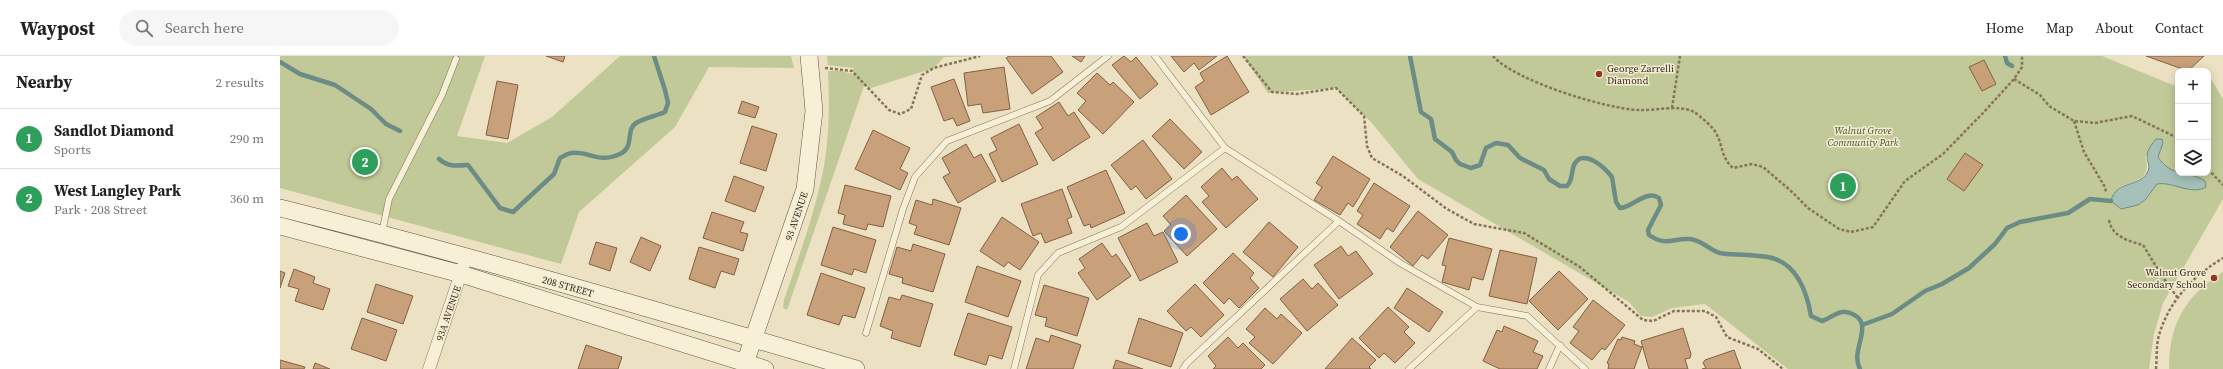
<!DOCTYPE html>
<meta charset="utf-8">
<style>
:root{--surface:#fff;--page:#f6f6f6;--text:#222;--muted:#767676;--line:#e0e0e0;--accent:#91332e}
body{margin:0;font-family:"Source Serif 4",serif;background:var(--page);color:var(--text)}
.controls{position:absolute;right:12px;top:12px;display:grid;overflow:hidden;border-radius:8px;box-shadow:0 2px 10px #0003}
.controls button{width:36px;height:36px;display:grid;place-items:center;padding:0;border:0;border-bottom:1px solid var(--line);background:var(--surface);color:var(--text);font:20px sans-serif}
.you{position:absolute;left:901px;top:178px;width:14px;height:14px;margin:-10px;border:3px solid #fff;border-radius:50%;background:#1a73e8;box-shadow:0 0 0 6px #1a73e833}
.badge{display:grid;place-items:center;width:26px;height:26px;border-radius:50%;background:var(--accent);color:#fff;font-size:13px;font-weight:700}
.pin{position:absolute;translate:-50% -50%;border:2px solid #fff;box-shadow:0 1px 4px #0006}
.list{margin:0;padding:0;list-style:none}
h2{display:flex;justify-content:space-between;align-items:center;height:52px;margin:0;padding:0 16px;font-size:17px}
h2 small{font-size:13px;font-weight:400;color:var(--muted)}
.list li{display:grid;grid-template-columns:26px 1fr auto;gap:12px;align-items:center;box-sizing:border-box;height:60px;padding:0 16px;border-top:1px solid var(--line)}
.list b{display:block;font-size:15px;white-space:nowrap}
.list p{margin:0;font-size:13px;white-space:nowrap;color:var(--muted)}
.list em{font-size:13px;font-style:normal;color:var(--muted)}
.icon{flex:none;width:22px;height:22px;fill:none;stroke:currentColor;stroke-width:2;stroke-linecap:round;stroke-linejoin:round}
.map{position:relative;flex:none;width:1943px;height:313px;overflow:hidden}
header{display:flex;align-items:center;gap:24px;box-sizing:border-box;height:56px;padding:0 20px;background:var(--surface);border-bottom:1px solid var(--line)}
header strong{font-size:19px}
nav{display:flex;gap:22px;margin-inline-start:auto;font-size:14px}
.search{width:280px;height:36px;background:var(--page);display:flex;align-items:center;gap:10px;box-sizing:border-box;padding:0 14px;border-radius:22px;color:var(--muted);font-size:15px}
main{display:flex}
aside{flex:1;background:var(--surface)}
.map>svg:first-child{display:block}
</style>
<header>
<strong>Waypost</strong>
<div class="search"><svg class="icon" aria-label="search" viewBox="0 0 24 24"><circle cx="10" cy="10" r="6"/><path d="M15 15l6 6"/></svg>Search here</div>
<nav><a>Home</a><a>Map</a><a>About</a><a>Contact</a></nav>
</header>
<main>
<aside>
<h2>Nearby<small>2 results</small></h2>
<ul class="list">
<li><span class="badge" style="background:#2e9e5b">1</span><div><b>Sandlot Diamond</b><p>Sports</p></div><em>290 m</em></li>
<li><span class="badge" style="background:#2e9e5b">2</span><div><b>West Langley Park</b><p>Park · 208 Street</p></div><em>360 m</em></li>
</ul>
</aside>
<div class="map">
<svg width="1943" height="313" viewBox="0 0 1943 313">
<rect width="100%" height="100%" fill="#ece2c3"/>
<path fill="#c0c997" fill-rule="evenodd" d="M0,0H205L177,80L227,87L272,61L340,0H511L514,12L429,11L395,71L299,156L281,208L0,132Z
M547,0H708L664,1L654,12L591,32L584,30L507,254L503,252L504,244C516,208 530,171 539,133C549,95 550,54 548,15H561L573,18V12L548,9Z
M963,0H1822L1898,31V117H1928V18L1943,43V143L1883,247L1874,278L1869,313H1508L1425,248L1392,252L1372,261L1361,260L1349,246L1138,123L1091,66L1056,32L988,37ZM1880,95L1878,101C1889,117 1904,119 1921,123V133L1883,127L1877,128L1870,139L1858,149L1841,153L1840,131C1857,124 1872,123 1865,100Z
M1943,216V313H1889C1889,268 1905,240 1943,216Z"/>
<path fill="#a5bfb9" stroke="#6c8c86" d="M1876,83H1882L1883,87L1878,101C1892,122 1908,114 1925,125L1926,131C1912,140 1892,125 1877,128L1866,143L1858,149L1841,153L1831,145C1835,125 1859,131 1867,117C1874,105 1858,104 1876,83Z"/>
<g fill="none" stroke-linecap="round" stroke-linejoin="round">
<path stroke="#6c8c86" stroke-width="4.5" d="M1130,0L1141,56L1151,63L1155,83L1172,96L1176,104L1180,108L1191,112L1200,109L1206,92L1216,87L1228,89L1240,102L1264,114L1269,123L1280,130H1287C1293,124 1291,116 1294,109C1303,91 1325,112 1332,121L1336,146L1340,152C1352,152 1366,133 1379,142L1381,149L1368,174L1369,179C1387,191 1392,182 1410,183C1422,184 1429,194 1440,197C1449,199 1459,198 1468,199C1476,200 1485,200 1492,202C1518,209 1527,237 1531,260L1542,265C1548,263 1556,257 1562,256C1570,255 1581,261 1582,269C1584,284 1572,298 1580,313
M1725,0L1727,7L1732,10
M0,6L20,18L55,29L91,53L106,68L120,75
M159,103C168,111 176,110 188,109L220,152L233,156L274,118L280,102C284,100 288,97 292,97C310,95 318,108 340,98C355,91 345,74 356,67C364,62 376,60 385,56L388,47L385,34L374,0
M1582,269L1612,258L1645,235L1662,228L1689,212L1715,188L1727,172L1740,166L1788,157L1810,143L1831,145"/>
</g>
<path fill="#c8a07a" stroke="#836042" d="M266,0H285L283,6Z
M729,0H771L783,16L752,38L726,2Z
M792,0H805L801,6Z
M844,0L851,6L856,1L878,28L860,43L832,9Z
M891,0H937L919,14L914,7L904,16Z
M947,0L969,36L931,59L915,31L924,25L920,17Z
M1866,0H1924L1908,15Z
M1704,4L1716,28L1702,35L1689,11Z
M724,11L730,53L703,57L701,48L688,50L684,17Z
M817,17L830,29L833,26L854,46L823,78L798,54L806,45L797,37Z
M674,23L690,65L677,70L673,62L664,65L651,31Z
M217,25L238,29L228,83L206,79Z
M462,45L479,51L475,62L458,57Z
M779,46L788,60L794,56L810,81L773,105L755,77L763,72L756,61Z
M890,63L922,96L904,113L872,80Z
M739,68L758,108L722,126L709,98L717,94L711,82Z
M472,70L497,78L486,115L460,107Z
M593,74L630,92L620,113L628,117L620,134L575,113Z
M863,84L892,123L866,143L856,130L851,134L831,109Z
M686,88L694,102L701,98L716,125L678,147L663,121L670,117L662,102Z
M1685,97L1703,109L1684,135L1667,123Z
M1053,100L1090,123L1073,151L1068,147L1060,159L1034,144L1042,131L1036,127Z
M942,112L952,124L957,120L978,143L946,172L922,146L929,140L921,131Z
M826,114L845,157L811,172L810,168L804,170L787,131Z
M454,120L484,131L475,156L445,145Z
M1094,127L1130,150L1113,176L1107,172L1100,183L1077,168L1083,159L1077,155Z
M565,129L611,140L603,171L588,168L586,174L563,168L565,159L558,157Z
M782,133L792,161L787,163L792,177L765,187L761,177L753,180L741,148Z
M906,139L937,173L907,200L884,175L891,169L883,160Z
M653,143L681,152L669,189L634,178L637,170L629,167L636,144L652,149Z
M1138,155L1168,179L1148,203L1142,199L1133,210L1110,191Z
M432,156L464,166L460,176L468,178L463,195L423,182Z
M722,161L759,186L740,214L728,206L724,211L700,195Z
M989,166L1018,191L993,221L963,196Z
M867,167L874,180L883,176L898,206L860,225L838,182Z
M553,171L596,184L586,217L574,213L572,219L541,209Z
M361,181L381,190L370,215L350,206Z
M1169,182L1212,193L1203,224L1192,221L1189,234L1162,226L1166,210L1162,209Z
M316,186L337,192L330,215L309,208Z
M822,187L832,201L836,198L851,220L817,244L798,217L805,212L799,203Z
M633,188L665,198L653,236L622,227L623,222L609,218L617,191L631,195Z
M1061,190L1068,200L1076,195L1093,218L1059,243L1034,209Z
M419,191L459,203L454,219L441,215L435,232L409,223Z
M1220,194L1257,202L1247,248L1209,240Z
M953,197L974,217L970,222L979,232L959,252L949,242L944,248L923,227Z
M697,210L741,225L728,261L685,246Z
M14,213L35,221L33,227L50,233L43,254L15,245L19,233L8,230Z
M0,215L5,217L0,232Z
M1279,215L1308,243L1278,274L1249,245Z
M541,217L585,232L575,262L563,259L559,269L527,259Z
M1023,223L1032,233L1038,227L1058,249L1027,275L1000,243Z
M96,228L133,240L123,268L87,256Z
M915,228L944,259L921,281L911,271L906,275L887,255Z
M764,229L809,242L797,280L765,270L767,262L755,259Z
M1127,232L1163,256L1149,276L1114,252Z
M622,239L653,248L640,291L611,282L613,275L600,270L609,241L620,244Z
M1313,244L1345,269L1325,294L1322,292L1312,304L1290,287L1299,275L1293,271Z
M1108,251L1129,271L1124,276L1135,287L1115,307L1104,297L1099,302L1079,282Z
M985,252L997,263L1001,258L1022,277L993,308L969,287L975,281L966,273Z
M688,257L732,271L722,303L709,299L706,309L674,299Z
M82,262L117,274L106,305L71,293Z
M859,262L903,277L891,311L848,297Z
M1224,270L1258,285L1253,296L1263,300L1257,313H1220L1203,305L1217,274L1222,276Z
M1403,272L1411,298L1410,302L1405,303L1408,313H1369L1361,285Z
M771,279L801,289L793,313H746L756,282L769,286Z
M948,281L958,292L963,287L985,309L981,313H933L936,310L928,300Z
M1342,281L1355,285L1354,288L1362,291L1354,313H1328L1329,308L1327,307L1338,283L1341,284Z
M1072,282L1096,304L1089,311L1091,313H1045Z
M306,289L342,301L338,313H298Z
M1454,294L1461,313H1422L1426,312L1423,307L1425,304Z
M0,304L25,311L24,313H0Z
M836,304L863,313H833Z
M35,307L50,313H33Z"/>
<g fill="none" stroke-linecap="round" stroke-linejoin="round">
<g stroke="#85745b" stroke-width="7">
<path id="lane" d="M875,0L945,92L1059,165L1120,207L1197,251L1247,260L1305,313
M102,177L109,143L162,39L176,3
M586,277L623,153L635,121L667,85L770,45L828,0
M734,313L758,219L778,197L841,171L945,92
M903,313L907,307L1059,165
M1129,313L1197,251
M1269,313L1280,289"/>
</g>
<g stroke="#85745b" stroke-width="13">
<path id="street" d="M149,313L186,202"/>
</g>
<g stroke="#67553e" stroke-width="18">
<path id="secondary" d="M0,152C193,200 385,257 576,313
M0,170L181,218L485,313
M465,307L525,133L534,55L529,0"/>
</g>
<path stroke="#85745b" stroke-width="2.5" stroke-dasharray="3 2" stroke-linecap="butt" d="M963,0L992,36L1017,38L1056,32L1084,60L1087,90L1092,102L1123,120L1167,153L1194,168L1244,177L1300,211L1363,264L1373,265L1394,255H1425L1436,261L1447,281L1478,293L1503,313
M1213,0C1235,25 1326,53 1359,54C1376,55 1398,48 1414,56C1420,60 1433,71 1436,77C1443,89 1441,102 1453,112L1472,108L1483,111L1511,135L1528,152L1559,173L1571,176L1593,171L1625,125L1663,98L1703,57L1734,23L1742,11V0
M545,12L572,15L609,54L620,58L631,53L642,19L654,12L700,0
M1734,23L1760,39L1769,50L1794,65L1815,67L1852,60L1898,82
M1392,52L1400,0
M1794,65L1804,96L1825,131L1826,136
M1928,113L1943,129
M1829,164C1832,181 1849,185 1863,189L1882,220L1897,241
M1876,313C1877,302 1876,290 1879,279C1889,245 1913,220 1943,202"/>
<use href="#lane" stroke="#f7efd6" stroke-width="6"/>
<use href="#street" stroke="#f7efd6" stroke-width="12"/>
<use href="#secondary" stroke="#f7efd6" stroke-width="17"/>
</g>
<g fill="#91332e" stroke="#f4ecd2" stroke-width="1.5">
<circle cx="1319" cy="18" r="4"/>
<circle cx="1934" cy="222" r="4"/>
</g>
<g text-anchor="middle" stroke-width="3" stroke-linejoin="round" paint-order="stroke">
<g font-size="10" fill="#362b1e" stroke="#f4ecd2" text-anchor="start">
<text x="1327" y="16">George Zarrelli<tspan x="1327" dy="12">Diamond</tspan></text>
<text x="1926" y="220" text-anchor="end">Walnut Grove<tspan x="1926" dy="12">Secondary School</tspan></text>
</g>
<g font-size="10" font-style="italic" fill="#435126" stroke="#f4ecd2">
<text x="1583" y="78">Walnut Grove<tspan x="1583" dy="12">Community Park</tspan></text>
</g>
<g font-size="10" fill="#362b1e" stroke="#f4ecd2">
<text transform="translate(516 160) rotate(-71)" y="4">93 AVENUE</text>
<text transform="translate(288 230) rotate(16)" y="4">208 STREET</text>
<text transform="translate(168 257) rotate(-71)" y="4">93A AVENUE</text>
</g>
</g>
</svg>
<div class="controls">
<button>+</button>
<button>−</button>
<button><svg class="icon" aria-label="layers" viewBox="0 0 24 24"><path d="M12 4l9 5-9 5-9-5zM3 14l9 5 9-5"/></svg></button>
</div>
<div class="you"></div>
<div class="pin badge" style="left:1563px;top:130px;background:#2e9e5b">1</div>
<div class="pin badge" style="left:85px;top:106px;background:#2e9e5b">2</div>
</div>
</main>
